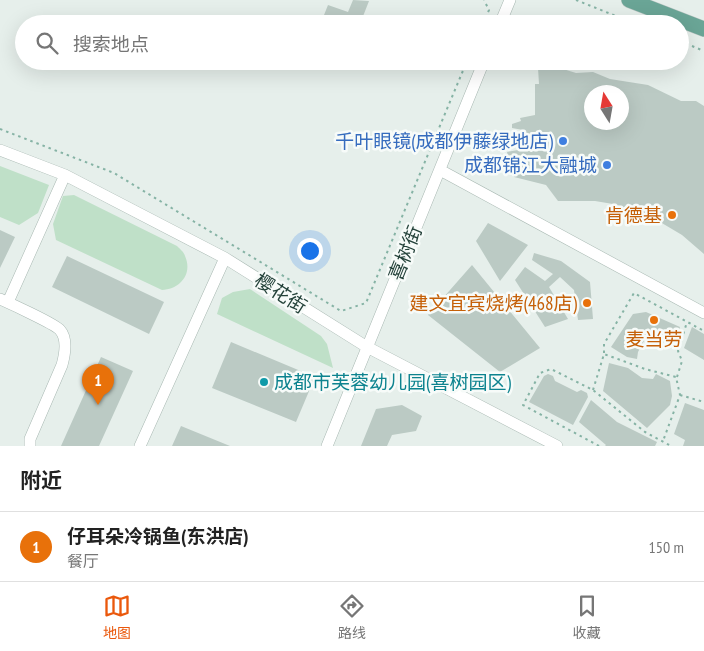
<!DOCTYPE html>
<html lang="zh">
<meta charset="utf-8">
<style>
:root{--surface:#fff;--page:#f6f6f6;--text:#222;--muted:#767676;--line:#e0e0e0;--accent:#ea580c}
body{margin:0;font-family:"PT Sans Narrow","Noto Sans SC",sans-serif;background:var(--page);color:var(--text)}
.compass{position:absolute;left:584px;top:85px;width:45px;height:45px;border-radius:50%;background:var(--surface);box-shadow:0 5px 20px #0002;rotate:349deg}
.you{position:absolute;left:309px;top:250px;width:18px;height:18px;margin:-12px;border:4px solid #fff;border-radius:50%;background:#1a73e8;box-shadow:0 0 0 8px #1a73e833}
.badge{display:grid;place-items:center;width:32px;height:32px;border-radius:50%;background:var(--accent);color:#fff;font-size:16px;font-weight:700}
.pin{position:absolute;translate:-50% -41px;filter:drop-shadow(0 1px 2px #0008)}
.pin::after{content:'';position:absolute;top:26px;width:18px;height:15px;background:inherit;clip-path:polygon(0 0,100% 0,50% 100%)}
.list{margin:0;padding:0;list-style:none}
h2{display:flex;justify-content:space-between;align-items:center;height:65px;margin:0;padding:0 20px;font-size:21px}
h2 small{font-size:16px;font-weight:400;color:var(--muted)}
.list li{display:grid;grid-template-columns:32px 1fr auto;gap:15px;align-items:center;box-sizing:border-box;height:70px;padding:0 20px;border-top:1px solid var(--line)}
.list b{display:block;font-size:19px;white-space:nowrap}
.list p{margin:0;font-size:16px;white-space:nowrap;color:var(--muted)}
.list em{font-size:16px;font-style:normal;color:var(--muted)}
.icon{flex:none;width:28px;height:28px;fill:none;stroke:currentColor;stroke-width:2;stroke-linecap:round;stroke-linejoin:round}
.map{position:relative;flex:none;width:704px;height:446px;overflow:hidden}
.search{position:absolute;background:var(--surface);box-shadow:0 5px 20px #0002;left:15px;right:15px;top:15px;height:55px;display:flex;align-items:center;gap:12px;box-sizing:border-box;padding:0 18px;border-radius:28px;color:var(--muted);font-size:19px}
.sheet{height:135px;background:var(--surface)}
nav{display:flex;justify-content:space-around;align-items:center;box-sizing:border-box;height:70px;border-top:1px solid var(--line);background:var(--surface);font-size:14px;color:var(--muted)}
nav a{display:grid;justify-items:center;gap:2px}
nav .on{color:var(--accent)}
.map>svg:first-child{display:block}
</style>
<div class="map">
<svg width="704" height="446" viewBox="0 0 704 446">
<rect width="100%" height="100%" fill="#e6efeb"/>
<path fill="#bfe0c8" d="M0,166L49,185L38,213L19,225L0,217Z
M74,195L177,246C180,249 184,252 185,256C193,274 180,289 162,290L56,240L53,224L63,196Z
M250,289L321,336L327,344L333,368L217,314L222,298L233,292Z"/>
<path fill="#bbcac4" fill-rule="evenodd" d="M353,0L369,1L360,24H349L324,15L328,5L348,12Z
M538,68H560L576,73L593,72L610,79L648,85L681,101H696L704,106V254L682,235L650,216L613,204L595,201H558L546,185L514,177L507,152L535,147L525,146V142L515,140L514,137L523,133V130L512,128V124L521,121L520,118L535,115V84H539ZM592,92H622V122H592Z
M488,223L528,245L500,281L476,241Z
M0,230L15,237L0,268Z
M534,253L561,261L590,282L593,319L578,320L574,290L560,277L549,287L568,319L545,327L515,280L525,267L545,281L553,274L532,260Z
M67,256L164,302L149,334L52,287Z
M472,265L540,348L500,372L428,315Z
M646,312L680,327L673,345L645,339L638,352L637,359L627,357L611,347L633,314Z
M692,327L704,334V360L684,348Z
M231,342L315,377L296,422L212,388Z
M101,357L133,371L99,446H61Z
M609,363L628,368L642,378L653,379L656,374L670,381L672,396L670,405L647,428L603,391Z
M548,374L553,376L555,381L577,392L581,390L587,393L588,397L573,425L529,402L544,376Z
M591,400L617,422L657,442L655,446H605L606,445L579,422Z
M685,403L704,410V446H683L685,440L674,434Z
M402,405L422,416L416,431L392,435L387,446H361L376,409Z
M181,426L230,446H172Z"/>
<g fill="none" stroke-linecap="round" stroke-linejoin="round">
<g stroke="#a8b8b2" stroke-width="12">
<path id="minor" d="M500,24L510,0
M0,150L65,175L225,258L367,347L557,446
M440,170L704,313
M0,299C9,303 55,324 60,330C68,339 65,354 62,365L30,439V446
M8,302L65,175
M140,446L225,258
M327,446L484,61"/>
</g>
<g stroke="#c2cac8" stroke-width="16">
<path id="primary" d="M629,0L704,29"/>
</g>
<path stroke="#86b3a5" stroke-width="2" stroke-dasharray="2.5 4" stroke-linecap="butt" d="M576,0L636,24
M483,24L489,10L484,0
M680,41L704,51
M0,129L114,173L341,311L366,303L467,61
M604,353V344L634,293L704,331
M677,377L682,361L678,351L687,322
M593,390L604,354L645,369L676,377L680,395L663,441
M680,395L704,402
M599,446L523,405L540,373L551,369L593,390L645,432L671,446"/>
<use href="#minor" stroke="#fff" stroke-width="11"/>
<use href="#primary" stroke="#6aa596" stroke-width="15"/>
</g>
<g fill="#3f7fe0" stroke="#f7fbf9" stroke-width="2">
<circle cx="563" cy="141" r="5"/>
<circle cx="607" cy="165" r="5"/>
</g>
<g fill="#e8710a" stroke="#f7fbf9" stroke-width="2">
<circle cx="672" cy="215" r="5"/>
<circle cx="587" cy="303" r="5"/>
<circle cx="654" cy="320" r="5"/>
</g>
<circle fill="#0f9aa8" stroke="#f7fbf9" stroke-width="2" cx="264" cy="382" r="5"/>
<g text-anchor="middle" stroke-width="5" stroke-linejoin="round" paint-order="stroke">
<g font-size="19" fill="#366cbe" stroke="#f7fbf9" text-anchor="end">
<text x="553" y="148">千叶眼镜(成都伊藤绿地店)</text>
<text x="597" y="172">成都锦江大融城</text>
</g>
<g font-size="19" fill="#c56008" stroke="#f7fbf9" text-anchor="end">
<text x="662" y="222">肯德基</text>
<text x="577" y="310">建文宜宾烧烤(468店)</text>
<text x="654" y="346" text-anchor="middle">麦当劳</text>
</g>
<g font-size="19" fill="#24423a" stroke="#f7fbf9">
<text transform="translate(405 253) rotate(-68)" y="7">喜树街</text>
<text transform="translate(281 293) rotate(32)" y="7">樱花街</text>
</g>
<g font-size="19" fill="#0d838f" stroke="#f7fbf9" text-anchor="start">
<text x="274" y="389">成都市芙蓉幼儿园(喜树园区)</text>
</g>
</g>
</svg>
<svg class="compass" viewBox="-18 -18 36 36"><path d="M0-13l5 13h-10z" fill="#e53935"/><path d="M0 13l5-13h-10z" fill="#767676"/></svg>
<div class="you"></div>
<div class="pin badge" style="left:98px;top:405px;background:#e8710a">1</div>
<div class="search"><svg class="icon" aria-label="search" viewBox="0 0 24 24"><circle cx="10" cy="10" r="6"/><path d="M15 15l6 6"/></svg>搜索地点</div>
</div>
<section class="sheet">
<h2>附近<small></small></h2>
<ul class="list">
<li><span class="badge" style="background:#e8710a">1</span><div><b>仔耳朵冷锅鱼(东洪店)</b><p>餐厅</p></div><em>150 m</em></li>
</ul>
</section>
<nav>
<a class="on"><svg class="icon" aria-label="map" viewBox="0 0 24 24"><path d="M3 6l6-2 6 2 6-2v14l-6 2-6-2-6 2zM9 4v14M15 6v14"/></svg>地图</a>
<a><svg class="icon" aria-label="directions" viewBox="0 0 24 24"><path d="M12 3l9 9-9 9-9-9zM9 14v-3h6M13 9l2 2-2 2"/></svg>路线</a>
<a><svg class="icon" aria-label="saved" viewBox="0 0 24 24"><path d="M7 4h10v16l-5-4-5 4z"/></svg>收藏</a>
</nav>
